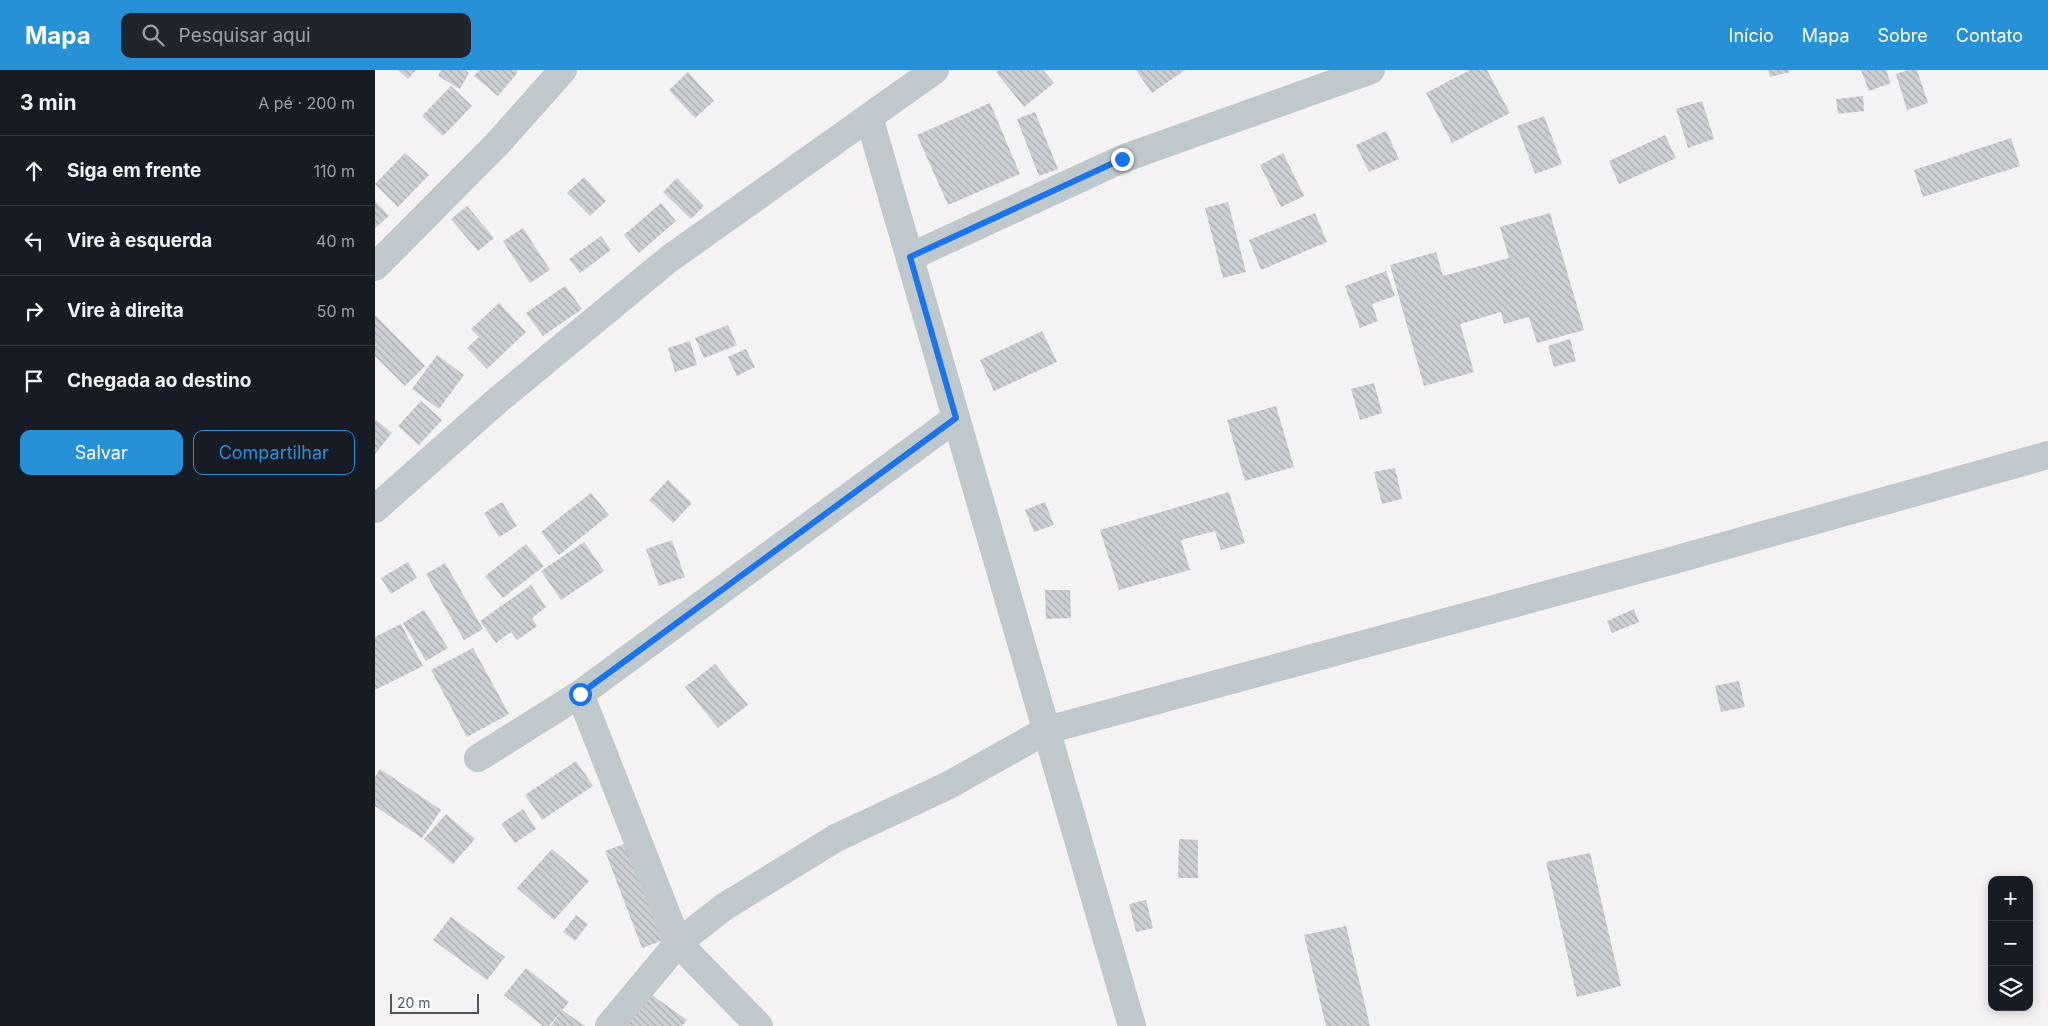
<!DOCTYPE html>
<html lang="pt">
<meta charset="utf-8">
<style>
:root{--surface:#171b24;--page:#20242c;--text:#f1f3f6;--muted:#9ea1a6;--line:#363941;--accent:#2791d8}
body{margin:0;font-family:Inter,sans-serif;background:var(--page);color:var(--text)}
.controls{position:absolute;right:15px;bottom:15px;display:grid;overflow:hidden;border-radius:10px;box-shadow:0 2px 12px #0003}
.controls button{width:45px;height:45px;display:grid;place-items:center;padding:0;border:0;border-bottom:1px solid var(--line);background:var(--surface);color:var(--text);font:25px sans-serif}
.scale{position:absolute;left:15px;bottom:12px;width:89px;box-sizing:border-box;padding-left:5px;border:2px solid #4b585e;border-top:0;font-size:14px;line-height:18px;white-space:nowrap;color:#4b585e;-webkit-text-stroke:4px #fff;paint-order:stroke}
.stop{position:absolute;width:15px;height:15px;margin:-11px;border:4px solid #1a73e8;border-radius:50%;background:#fff}
.stop.end{background:#1a73e8;border-color:#fff;box-shadow:0 1px 5px #0008}
.list{margin:0;padding:0;list-style:none}
h2{display:flex;justify-content:space-between;align-items:center;height:65px;margin:0;padding:0 20px;font-size:21px}
h2 small{font-size:16px;font-weight:400;color:var(--muted)}
.list li{display:grid;grid-template-columns:32px 1fr auto;gap:15px;align-items:center;box-sizing:border-box;height:70px;padding:0 20px;border-top:1px solid var(--line)}
.list b{display:block;font-size:19px;white-space:nowrap}
.list em{font-size:16px;font-style:normal;color:var(--muted)}
.actions{display:flex;gap:10px;padding:15px 20px}
.actions a{flex:1;padding:11px 0;border:1px solid var(--accent);border-radius:10px;text-align:center;font-size:18px;color:var(--accent)}
.actions .main{background:var(--accent);color:#fff}
.icon{flex:none;width:28px;height:28px;fill:none;stroke:currentColor;stroke-width:2;stroke-linecap:round;stroke-linejoin:round}
.map{position:relative;flex:none;width:1673px;height:956px;overflow:hidden}
header{display:flex;align-items:center;gap:30px;box-sizing:border-box;height:70px;padding:0 25px;background:var(--accent);color:#fff}
header strong{font-size:24px}
nav{display:flex;gap:28px;margin-inline-start:auto;font-size:18px}
.search{width:350px;height:45px;background:var(--page);display:flex;align-items:center;gap:12px;box-sizing:border-box;padding:0 18px;border-radius:10px;color:var(--muted);font-size:19px}
main{display:flex}
aside{flex:1;background:var(--surface)}
.map>svg:first-child{display:block}
</style>
<header>
<strong>Mapa</strong>
<div class="search"><svg class="icon" aria-label="search" viewBox="0 0 24 24"><circle cx="10" cy="10" r="6"/><path d="M15 15l6 6"/></svg>Pesquisar aqui</div>
<nav><a>Início</a><a>Mapa</a><a>Sobre</a><a>Contato</a></nav>
</header>
<main>
<aside>
<h2>3 min<small>A pé · 200 m</small></h2>
<ul class="list">
<li><svg class="icon" aria-label="ahead" viewBox="0 0 24 24"><path d="M12 20V5M6 11l6-6 6 6"/></svg><div><b>Siga em frente</b></div><em>110 m</em></li>
<li><svg class="icon" aria-label="left" viewBox="0 0 24 24"><path d="M17 20v-9H6M10 6l-5 5 5 5"/></svg><div><b>Vire à esquerda</b></div><em>40 m</em></li>
<li><svg class="icon" aria-label="right" viewBox="0 0 24 24"><path d="M7 20v-9h11M14 6l5 5-5 5"/></svg><div><b>Vire à direita</b></div><em>50 m</em></li>
<li><svg class="icon" aria-label="arrive" viewBox="0 0 24 24"><path d="M6 21V4h12l-3 4 3 4H6"/></svg><div><b>Chegada ao destino</b></div></li>
</ul>
<div class="actions"><a class="main">Salvar</a><a>Compartilhar</a></div>
</aside>
<div class="map">
<svg width="1673" height="956" viewBox="0 0 1673 956">
<defs>
<pattern id="building-back-hatch" width="6" height="6" patternUnits="userSpaceOnUse" patternTransform="scale(1.25)"><rect width="6" height="6" fill="#ccd0d4"/><path d="M-1 5l2 2M0 0l6 6M5-1l2 2" fill="none" stroke="#a8acaf"/></pattern>
</defs>
<rect width="100%" height="100%" fill="#f4f2f2"/>
<path fill="url(#building-back-hatch)" d="M23,0H41L33,9Z
M66,0H90L94,3L85,19L63,6Z
M104,0H141L143,2L123,26L99,6Z
M624,0H668L679,13L649,37L621,2Z
M761,0H810L777,23Z
M1095,0H1112L1135,43L1077,73L1051,23Z
M1393,0H1414L1415,2L1395,7Z
M1486,0H1511L1516,13L1494,21Z
M1533,0H1542L1553,33L1532,40L1521,4Z
M313,2L339,31L320,48L294,20Z
M76,16L97,36L68,66L47,46Z
M1488,26L1489,41L1463,44L1461,29Z
M1327,31L1339,69L1313,78L1301,39Z
M615,33L645,104L573,135L542,65Z
M660,42L683,99L664,106L642,49Z
M1169,46L1187,94L1160,104L1142,56Z
M1011,61L1024,89L994,102L981,75Z
M1290,65L1301,88L1244,114L1234,91Z
M1636,68L1645,96L1548,127L1539,100Z
M30,83L54,105L23,137L0,114Z
M908,83L929,126L906,137L885,95Z
M209,107L231,131L215,146L192,123Z
M302,108L329,136L316,149L288,122Z
M0,131L14,146L0,158Z
M853,132L871,202L848,208L830,138Z
M286,133L301,151L264,183L249,165Z
M92,136L119,168L103,181L76,149Z
M940,143L952,172L886,200L874,170Z
M1175,143L1209,260L1162,273L1154,247L1129,254L1126,242L1085,254L1099,302L1049,316L1015,195L1061,182L1068,206L1134,188L1125,157Z
M148,158L175,200L155,213L128,171Z
M226,166L236,180L205,203L194,189Z
M1011,201L1020,226L997,234L1003,251L985,258L970,216Z
M190,216L207,239L168,266L151,243Z
M124,233L151,262L112,299L92,278L104,267L96,259Z
M0,245L50,296L30,316L0,286Z
M353,255L362,275L329,288L320,268Z
M667,261L682,292L619,321L605,290Z
M1195,269L1201,291L1179,297L1173,276Z
M315,271L322,295L300,302L293,278Z
M371,279L380,297L362,306L353,287Z
M62,285L89,305L64,339L37,319Z
M999,313L1007,343L985,350L976,319Z
M46,331L67,350L44,375L23,356Z
M901,336L919,397L870,411L852,350Z
M1,350L17,363L0,384V351Z
M1020,398L1027,429L1007,434L999,402Z
M293,410L317,433L298,453L274,430Z
M854,422L870,473L846,480L840,461L806,470L815,500L744,520L725,460Z
M216,423L234,445L184,485L166,462Z
M127,432L142,456L124,467L109,443Z
M670,432L679,455L659,462L650,440Z
M297,470L310,507L284,516L271,479Z
M209,472L229,501L186,530L166,501Z
M151,474L169,496L128,528L110,506Z
M33,492L42,508L16,524L6,508Z
M70,493L108,559L89,570L51,504Z
M156,515L171,537L157,548L162,556L142,570L136,562L121,573L105,551Z
M670,520H695L696,548L671,549Z
M1259,539L1264,552L1237,563L1232,551Z
M49,540L73,578L51,591L28,553Z
M26,554L48,596L0,620V567Z
M98,578L134,644L92,667L56,600Z
M340,594L373,635L343,658L310,617Z
M1364,611L1370,637L1346,642L1340,616Z
M201,691L218,716L167,750L150,725Z
M5,699L66,740L47,768L0,736V707Z
M148,739L161,759L140,773L126,754Z
M71,744L100,769L78,794L49,769Z
M804,769L823,770V808H803Z
M257,771L294,868L267,878L230,781Z
M177,779L214,811L179,850L142,818Z
M1215,783L1246,916L1202,927L1171,792Z
M771,830L778,858L761,862L754,834Z
M201,845L213,854L200,871L188,862Z
M76,847L130,887L112,910L58,870Z
M971,856L995,956H951L929,865Z
M151,898L194,932L174,956H168L129,925Z
M270,920L312,950L307,956H246Z
M187,940L210,956H176Z"/>
<g fill="none" stroke-linecap="round" stroke-linejoin="round">
<path stroke="#bfc8cd" stroke-width="28" d="M494,47L757,956
M535,187L747,89L996,0
M0,197L122,74L188,0
M0,439L123,330L294,189L560,0
M205,624L303,873L384,956
M103,688L205,624L581,348
M234,956L303,873L349,837L461,768L574,715L672,660L1292,492L1673,385"/>
</g>
<g fill="none" stroke-linecap="round" stroke-linejoin="round">
<path stroke="#1a73e8" stroke-width="6" d="M205,624L581,348L535,187L747,89"/>
</g>
</svg>
<div class="controls">
<button>+</button>
<button>−</button>
<button><svg class="icon" aria-label="layers" viewBox="0 0 24 24"><path d="M12 4l9 5-9 5-9-5zM3 14l9 5 9-5"/></svg></button>
</div>
<div class="scale">20 m</div>
<div class="stop" style="left:205px;top:624px"></div>
<div class="stop end" style="left:747px;top:89px"></div>
</div>
</main>
